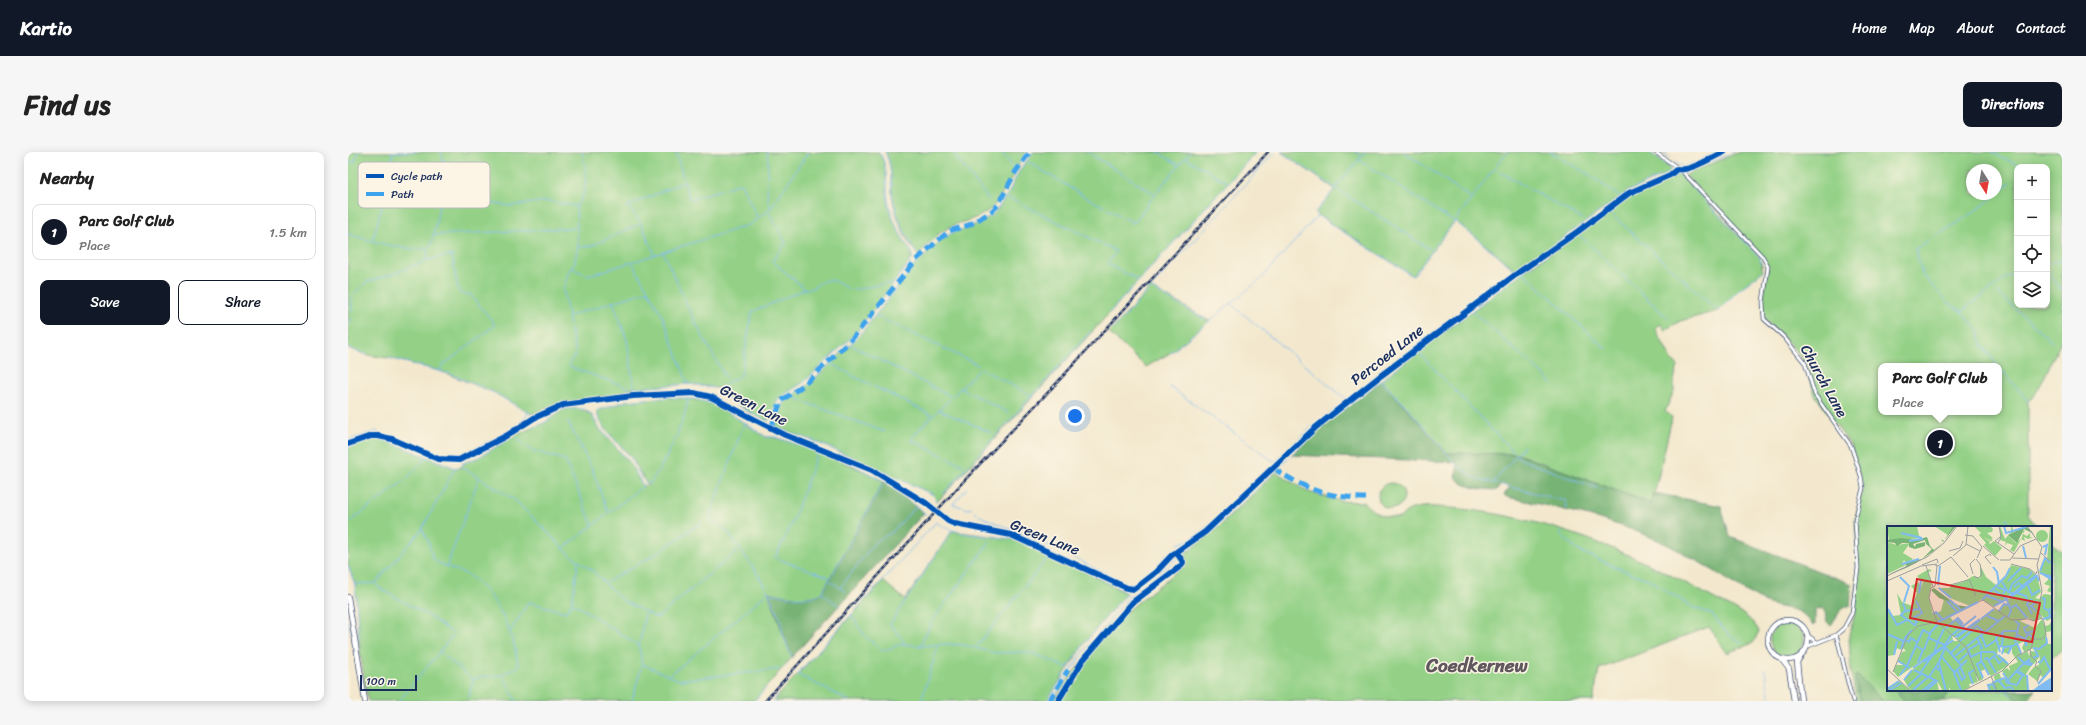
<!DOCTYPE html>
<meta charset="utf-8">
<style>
:root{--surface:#fff;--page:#f6f6f6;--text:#222;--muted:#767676;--line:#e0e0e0;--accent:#111827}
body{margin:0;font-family:Sriracha,sans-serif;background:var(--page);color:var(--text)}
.controls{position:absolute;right:12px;top:12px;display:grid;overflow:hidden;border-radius:8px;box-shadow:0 2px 10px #0003}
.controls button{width:36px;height:36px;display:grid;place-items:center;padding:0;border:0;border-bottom:1px solid var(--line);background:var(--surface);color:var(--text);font:20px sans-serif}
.compass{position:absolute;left:1618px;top:12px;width:36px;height:36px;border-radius:50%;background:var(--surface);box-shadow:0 2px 10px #0003;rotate:169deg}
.scale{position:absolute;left:12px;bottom:10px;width:57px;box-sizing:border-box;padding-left:4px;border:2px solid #1b2f5e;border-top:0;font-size:11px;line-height:14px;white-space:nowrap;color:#1b2f5e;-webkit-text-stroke:3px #fcf5e5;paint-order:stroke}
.you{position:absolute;left:727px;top:264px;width:14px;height:14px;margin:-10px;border:3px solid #fff;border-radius:50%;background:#1a73e8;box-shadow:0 0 0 6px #1a73e833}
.badge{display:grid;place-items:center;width:26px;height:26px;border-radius:50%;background:var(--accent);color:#fff;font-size:13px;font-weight:700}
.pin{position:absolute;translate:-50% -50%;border:2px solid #fff;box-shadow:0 1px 4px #0006}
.popup{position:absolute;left:1530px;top:211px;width:124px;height:52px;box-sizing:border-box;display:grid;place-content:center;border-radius:8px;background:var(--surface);filter:drop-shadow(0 1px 3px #0005);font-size:13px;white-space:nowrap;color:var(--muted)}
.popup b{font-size:15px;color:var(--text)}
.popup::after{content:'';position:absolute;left:50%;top:100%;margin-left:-8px;border:8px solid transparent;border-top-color:var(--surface)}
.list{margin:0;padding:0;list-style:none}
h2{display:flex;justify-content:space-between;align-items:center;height:52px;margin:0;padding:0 16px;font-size:17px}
h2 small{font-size:13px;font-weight:400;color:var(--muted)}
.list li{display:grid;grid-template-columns:26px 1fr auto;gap:12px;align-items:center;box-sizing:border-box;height:56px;margin:0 8px 8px;padding:0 8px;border:1px solid var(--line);border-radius:8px}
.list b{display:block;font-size:15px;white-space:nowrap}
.list p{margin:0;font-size:13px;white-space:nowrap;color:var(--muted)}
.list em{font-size:13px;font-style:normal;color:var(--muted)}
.actions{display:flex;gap:8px;padding:12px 16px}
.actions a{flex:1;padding:9px 0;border:1px solid var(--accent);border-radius:8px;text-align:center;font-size:14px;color:var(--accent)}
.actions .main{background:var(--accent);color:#fff}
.icon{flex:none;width:22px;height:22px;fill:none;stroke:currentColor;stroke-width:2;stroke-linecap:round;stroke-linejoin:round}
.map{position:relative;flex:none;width:1714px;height:549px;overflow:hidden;border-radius:8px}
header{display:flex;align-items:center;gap:24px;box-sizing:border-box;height:56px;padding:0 20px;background:var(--accent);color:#fff}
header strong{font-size:19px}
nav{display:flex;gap:22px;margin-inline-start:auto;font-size:14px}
.intro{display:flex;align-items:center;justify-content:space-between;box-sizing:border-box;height:96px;padding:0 24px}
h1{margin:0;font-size:28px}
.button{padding:10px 18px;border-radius:8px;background:var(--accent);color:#fff;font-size:14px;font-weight:700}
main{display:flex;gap:24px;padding:0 24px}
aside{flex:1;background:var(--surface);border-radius:8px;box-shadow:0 2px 10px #0003}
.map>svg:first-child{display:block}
</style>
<header>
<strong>Kartio</strong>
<nav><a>Home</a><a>Map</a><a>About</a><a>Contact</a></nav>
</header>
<div class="intro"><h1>Find us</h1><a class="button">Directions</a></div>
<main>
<aside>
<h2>Nearby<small></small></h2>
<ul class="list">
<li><span class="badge">1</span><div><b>Parc Golf Club</b><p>Place</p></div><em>1.5 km</em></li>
</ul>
<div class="actions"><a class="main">Save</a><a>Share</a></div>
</aside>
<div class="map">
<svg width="1714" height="549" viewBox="0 0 1714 549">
<rect width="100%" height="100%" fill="#fcf5e5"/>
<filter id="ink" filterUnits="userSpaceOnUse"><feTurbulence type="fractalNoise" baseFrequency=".025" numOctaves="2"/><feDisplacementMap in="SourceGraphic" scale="8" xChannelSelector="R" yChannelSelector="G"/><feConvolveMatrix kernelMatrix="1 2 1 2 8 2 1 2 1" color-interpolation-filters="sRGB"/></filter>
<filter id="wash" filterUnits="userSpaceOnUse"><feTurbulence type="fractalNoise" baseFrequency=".012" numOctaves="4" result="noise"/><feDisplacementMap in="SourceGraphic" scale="16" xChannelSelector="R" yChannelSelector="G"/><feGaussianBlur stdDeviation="0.9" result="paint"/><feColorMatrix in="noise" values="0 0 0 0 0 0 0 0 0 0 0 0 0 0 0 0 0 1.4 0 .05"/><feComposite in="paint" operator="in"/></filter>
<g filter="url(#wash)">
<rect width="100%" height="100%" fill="#f3e8cd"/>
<path fill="#94d187" stroke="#588072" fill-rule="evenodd" d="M0,0H531C542,15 536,39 542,57C546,73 555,87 564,101V107L508,181L456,230L430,247L421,268C412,269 373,244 370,236L341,232L286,236L267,243L210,252L183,262L145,240L92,219L41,206L19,203L0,196Z
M537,0H679C667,16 654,49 640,59C626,69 612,69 600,76C588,82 579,94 570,103C557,88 547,63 544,43C543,29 544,13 537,0Z
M685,0H908L589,350L586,343L517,311L466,289L431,277L427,273L435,251L460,233L511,184L567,113L595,86L606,80L622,75L643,64L649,58L661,40L671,19Z
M933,0H1301L1323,16L1321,21L1281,39L1169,119L1107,69L1065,124L970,63L967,61L987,37Z
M1391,0H1714V187L1694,230L1685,246L1680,249V363L1689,375H1540V538H1552L1549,540L1557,549H1534L1509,523L1507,528L1512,549H1509L1503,521L1501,483L1507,462L1510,416L1507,368L1515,336L1503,294L1467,243L1457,211L1449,199L1416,167L1415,150L1420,115L1415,105L1337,23ZM1669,15H1699V153H1669ZM1624,18H1648V42H1624ZM1533,214H1651V260H1533Z
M1332,22L1412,105L1415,119L1393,136L1370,159L1332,169L1317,178L1313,172L1307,176L1322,205L1330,214L1326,228V239L1317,259L1324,266L1306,343L1301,353L1299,350L1169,302L1099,301L1033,228L1175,120L1231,82L1285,41Z
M802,136L839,156L861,169L822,201L798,215L761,181Z
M321,245L360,249L369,253L418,285C429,285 439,289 451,293C480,302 508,315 536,329L474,441C456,450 439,444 421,441L444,505L406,549H20L12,500L7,432L0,414V296L20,288L31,286L107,316L114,315L115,311L131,305L166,284L198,270L215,257L229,256L243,262L251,276L282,311L295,334L300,333C293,325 289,313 282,304C270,290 256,280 249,262V259L278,249Z
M928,320L960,340L994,349L1015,350C1029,363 1033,365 1052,366C1063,351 1085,355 1102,356C1194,363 1283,399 1363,445C1380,454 1402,462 1411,479L1405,491L1379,501L1361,475L1251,517L1245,549H705L759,475L838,412L835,403L871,375Z
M1030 344a13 13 0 1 1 26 0a13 13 0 1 1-26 0Z
M604,379L670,388L741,421L778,441L736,492L699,549H425L535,429L557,448Z
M1703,391L1714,399V497L1703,507Z
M1422 488a17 17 0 1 1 34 0a17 17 0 1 1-34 0Z
M1603,538H1657L1672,549H1595Z"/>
<path fill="#77b374" stroke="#497169" d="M1033,228L1099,301L1169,302L1299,350L1301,353L1306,341L1373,354L1382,385L1504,432L1502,454C1492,455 1489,465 1483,473L1479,470L1476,456L1467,458V472L1465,473C1460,467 1454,459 1446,458C1435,455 1425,455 1414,449C1383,431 1353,409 1320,393C1269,368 1214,357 1159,345L1156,343L1162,335L1153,332L1149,338C1135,337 1115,337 1107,324L1110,314L1107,310L943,303L973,275Z
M536,329L576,361L444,505C435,484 429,462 420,440C439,444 456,450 474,441Z
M1509,523L1535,549H1512L1507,524Z
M1552,538H1603L1595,549H1557L1549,540Z
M1657,538H1687L1679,549H1672Z"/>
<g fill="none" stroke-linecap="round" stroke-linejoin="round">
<path stroke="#80bbf2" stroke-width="1" d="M43,0H68
M93,0L98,16
M234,0C239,18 241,40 228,54L230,94L227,109L220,121L215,138L228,203L222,209L221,213L225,216L282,236
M328,0L341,46L344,47L393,31L410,67
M419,0C422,18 416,37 422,55
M537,0C545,14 542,31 545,46C549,67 558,83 568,101
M604,0L641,48
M653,0L667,17L679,0
M739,0L807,42
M810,0L831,13
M933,0C983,34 1033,65 1083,98
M1007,0L1013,4
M1056,0L1123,46
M1202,0L1240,22L1272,45
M1318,0L1317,2L1322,6
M1643,0L1674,15
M838,6L879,30
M1011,8L1106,70
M1353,8L1369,0
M679,9L734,43L786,71L807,42L842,0
M1326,9L1334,15L1346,11
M0,11L7,10L10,0
M1147,17L1234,67
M1337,20L1386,0
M1334,25L1405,98L1412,105L1413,111
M659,45L768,99L759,112L790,128
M420,59L438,91L424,109L457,137C465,139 473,127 482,128C490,129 495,136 503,137C514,139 529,130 543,132
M1261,60L1370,159L1393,136L1415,119
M970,64L1065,124L1159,0
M1107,69L1168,119
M0,82C17,87 68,103 82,95C91,71 89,44 100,22L102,21L117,38L136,50L162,54L199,49L228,54
M85,83L227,76
M1231,83L1321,167
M25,87L41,28L45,0
M231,95L243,94L292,72
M315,100L347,170L379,228
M306,101L293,71L280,54L336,30
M79,108V97
M285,112L314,163L340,232
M1699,112L1714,108
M224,116L238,123L249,121L401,73L423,56L460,0
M1699,119L1714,138
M1175,120L1258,197
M802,136L857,167
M457,137L404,160L393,223L371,236L377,245L418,269L422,266L430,247L456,230L508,181L564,107V101C555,87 546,73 542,57C536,39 542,15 531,0
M1649,140L1704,190
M265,150L279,188L286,236L341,232L366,236
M883,152L999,248
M1124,159L1205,232
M1614,159L1658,126L1669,121
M4,160L3,145L19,130L50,120L79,108L104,103L110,137L113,142H122L146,171V174L94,214L92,219
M761,161L908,0
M221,164L300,139
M528,164L630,213
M0,174L4,166
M765,177L927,0
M503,193L604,245L632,216L684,244
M0,196L19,203
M1070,200L1172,307L1254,338
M822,201L913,127L970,63L967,61L1017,0
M41,206L102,222L145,240L183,262
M482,211L509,226L584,263
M1650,214L1634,193L1631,179L1614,160L1600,150L1575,124L1567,97C1601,76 1634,57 1663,30
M1651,215L1680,249
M1033,229L1058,254L1110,314L1127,326L1214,348L1218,349L1219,357
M822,235L927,310L967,272L1000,249L1032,221L1184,108L1281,39L1321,21L1323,16L1301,0
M612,236L661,261
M447,244L451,248L537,280
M602,247L571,277L563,288L616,314
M591,258L644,281
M249,259L278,249L321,245L348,247L369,253L418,285H427L502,311L540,332L578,362
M249,262C256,280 270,290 282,304C289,314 291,326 301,333C318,308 334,278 340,248
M220,270L244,317L260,360
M396,272L361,366L380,380L407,418L420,440L432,466L435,483L444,505
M184,276L198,270L215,257H236L243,262L251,276L282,311L295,334L216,396
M31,286L107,316H111
M0,288L29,279L31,283
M0,296L20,288
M470,299L445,369L427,406L481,425
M116,301C134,293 172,279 180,261
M1146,330L1176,294
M619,336L605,352L620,357L624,356
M595,342L743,179
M589,350L586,343L517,311L466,289L431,277L427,273L435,251L460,233L511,184L567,113L595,86L606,80L622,75L643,64L649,57L661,40L671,19L685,0
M629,359L627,361L634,365L709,397L779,433C795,431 811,415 819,402
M1659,366L1662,375
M0,371L56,329L79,305
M245,374L217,308L183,298L166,284L131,305L115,311L114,315L167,348L221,402L245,419L274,448L309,466L389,399
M74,377L80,389L85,407C95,415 107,417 118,422C147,438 168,484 170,515C164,517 160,519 155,522C146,526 134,522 125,528L120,549
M1213,379V383L1229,398L1277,419L1300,427L1341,453L1365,463L1375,477L1385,486L1395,491
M830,392L843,388L863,372L922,316
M0,414L7,432L11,490
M99,414L131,325
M482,429L498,440
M259,430L309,401L354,370
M28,431L31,436L81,464L106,482L51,549
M7,432L28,431L74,377L107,316
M492,436L527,390L544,380L567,356
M421,441C439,444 456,450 474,441L534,333
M474,441L491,454
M225,451L291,494
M0,469L2,480
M162,479L168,471L180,450L218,460L224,450L230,411
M556,492L555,488L542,472L604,379
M572,494L583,471L642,389
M629,494L702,403
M92,500L125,528
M294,512L331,528L434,517L439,512
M1417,518L1422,549
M155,523L168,549
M321,524L417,443
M1657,538L1665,544
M284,549L294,512L291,494L297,461
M406,549L418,535
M425,549L429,544
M501,549L449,522L588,370C608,385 643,383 668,388C680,391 773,434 778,441L736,492L719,516L687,502L675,500L647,501L616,493L597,492L572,494L556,492L550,493L538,498L532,497L517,484L503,463
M573,549L590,494
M699,549L718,521
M703,549L734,502L779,447L869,374L973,275L1099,177L1191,108L1231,82L1285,41L1334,21"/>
</g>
</g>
<g filter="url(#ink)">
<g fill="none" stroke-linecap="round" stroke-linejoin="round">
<g stroke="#3b4b6f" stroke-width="4.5">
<path id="street" d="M1307,0L1333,18
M1333,18L1415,105L1420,115L1415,150L1416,167L1436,185L1457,211L1467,243L1503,294L1513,324L1515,336L1507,368L1510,416L1504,461L1496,476L1488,483L1458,495
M1333,18L1376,0
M0,292L23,284H30L44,287L90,307L111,308L158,284L186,266L215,253L285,244L346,241L363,245L437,283L524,318L578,351
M594,365L607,372L663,383L783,437L789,435L829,401
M1459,483L1469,490
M1488,483C1495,505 1498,527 1505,549"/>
</g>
<g stroke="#3b4b6f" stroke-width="6">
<path id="secondary" d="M0,445L17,549
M1420 488a20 20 0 1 1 40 0a20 20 0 1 1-40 0Z
M1434,508L1441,517L1446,549
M1453,549L1449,510L1453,504"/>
</g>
<use href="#street" stroke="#fff" stroke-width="3"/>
<use href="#secondary" stroke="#fff" stroke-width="4.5"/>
<g stroke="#1b2f5e" stroke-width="2.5">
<path id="rail" d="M417,549L613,332L705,235L920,0"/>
</g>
<use href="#rail" stroke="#fcf5e5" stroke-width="1" stroke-dasharray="3" stroke-linecap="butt"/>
<g stroke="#3b4b6f" stroke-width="4.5" stroke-linecap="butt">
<path id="street-bridge" d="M578,351L594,365"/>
</g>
<use href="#street-bridge" stroke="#fff" stroke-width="3"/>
<path stroke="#3da3ed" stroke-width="5" stroke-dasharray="10 5" stroke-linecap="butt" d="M423,276L433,249L457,232L504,187L568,108L601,79L621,73L643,60L650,53L668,19L682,0
M925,316C957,337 980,346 1018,346
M701,549L720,518"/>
<g stroke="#fcf5e5" stroke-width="8">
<path id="cycleway" d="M0,292L23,284H30L44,287L90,307L111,308L158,284L186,266L215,253L285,244L346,241L363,245L437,283L524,318L578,351L600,369L607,372L663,383L779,436L786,437L809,419L824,403L857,380L967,276L1031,225L1174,118L1229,80L1281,41L1322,23L1329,17C1341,20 1365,5 1376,0
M710,549L735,508L785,450L834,413L835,410L829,401"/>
</g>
<use href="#cycleway" stroke="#0057b8" stroke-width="6"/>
</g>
</g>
<g text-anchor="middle" stroke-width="3" stroke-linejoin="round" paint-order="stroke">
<g font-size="15" fill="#1b2f5e" stroke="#fcf5e5">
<text transform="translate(1039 203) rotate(-38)" y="5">Percoed Lane</text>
<text transform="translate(1476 229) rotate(61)" y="5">Church Lane</text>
<text transform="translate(406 253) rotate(27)" y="5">Green Lane</text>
<text transform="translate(697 385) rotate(22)" y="5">Green Lane</text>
</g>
<g font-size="19" font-weight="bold" fill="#5f585f" stroke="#fcf5e5">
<text x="1129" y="520">Coedkernew</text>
</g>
</g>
<g transform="translate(1539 374)">
<rect width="165" height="165" fill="#f3e8cd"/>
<path d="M0,0H30L32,10L35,12L2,15ZM47,0H66L61,9ZM87,0H103L106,3L105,6L100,7L106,12L102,14L97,11L102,15L104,13L106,14L102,16L103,18L107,15L115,22L108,30L97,19L99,17L92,9L94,7ZM113,0L118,13L124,6V0H127L125,1L127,6L121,9L129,17L135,12L136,5L138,4L136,8L140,10L143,7V11H146L141,13L137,11L138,15L134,13L127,26L123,24L126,19L120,17L118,20L119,16L113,14ZM163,0H165V67L160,65L163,60L157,58L161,54L162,50L152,47L158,32L160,34ZM149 10a6 6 0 1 1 12 0a6 6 0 1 1-12 0ZM0,16L10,19L23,17L16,27L26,33L19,37L17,34L15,38L19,39L0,48ZM93,39L99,51L110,60L120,50L124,39L142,43L149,49L107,81L96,74L97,72L83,80L63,72L51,62H63L64,59L76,56L86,50L93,52ZM42,43L45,45L41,46L45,57L42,71L46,88L54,85L57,73L71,79L75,85L63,91L67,96L71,92L79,103L68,111L65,110L66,113L11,151L6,145L9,139H18L11,135L15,126L19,125L15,121L14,124L10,122L7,129L0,130V81L5,90L14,89L10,67L15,76L25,80L30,67L24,60L31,56L34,61L36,56L30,50ZM150,50L154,66L148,72L152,73L157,68L165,69V92L160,95L153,88L154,92L147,95L141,92L133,95L148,102L155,93L158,100L162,99L165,95V105L159,106L160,118H164L165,110V142L157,152L153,149L150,155L141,148L147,141L152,139L153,130L147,138L141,136L143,134L139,136L145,139L139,148L141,165H102L101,159L108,156L107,150L112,147L115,154L119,150L115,145L120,142L123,145L122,140L131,136L125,127V120L121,128L116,126L115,120L111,122L110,129L118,133L122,139L104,150L99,143L94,145L96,153L93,155L89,150L91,156L82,158L83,161L75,165H64L62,161V165H56L50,155L52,165H25L21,161L17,154L25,144L65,115H71L69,112L108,83L111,85L117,78H121L120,74ZM138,115L135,122L138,127L145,122L149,126L144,125L142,130L141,126L135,128L132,123L131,118ZM12,155L24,165H0V163Z" fill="#94d187" fill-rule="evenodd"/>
<path d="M66,0H69L56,16L48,24L38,31L29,37L19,42L11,45L0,49L20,40L17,37L35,33L45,23L39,18L38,14L26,18L28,21L29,18L38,16V20L28,23L22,21V17H15L10,20L8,17L0,16V14L14,12L29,14L40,11L43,20L47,24L56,16L54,13L57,15ZM139,0L147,8L137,3L130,17L121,9ZM47,62L70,79L82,81L75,85L71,79L52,72L44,64Z" fill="#77b374"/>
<path d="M165,151V165H145L151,160Z" fill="#80bbf2"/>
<path fill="none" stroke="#80bbf2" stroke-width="2" d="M117,0L119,7L139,1M14,7L35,12M22,15L36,13M136,20L139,32M156,21L160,19L158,29M15,38L32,33M106,41L110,46L112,58M153,45L158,32L163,37M153,47L165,51M154,47L165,54M13,51L22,60L17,76M121,55L134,42M115,56L121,66L127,68M51,59L53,40M141,59L145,69L153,64M110,61L118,64L116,68M127,61L132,57L136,61M52,62L64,72M32,67L34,54M122,67L125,58L135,50L140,52L145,46M130,67L139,70L141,76M100,70L116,76M122,71L149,49M123,72L150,50L152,55M155,72L158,73L157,82L162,85M145,73L140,78L145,88M63,74L75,85M95,74L119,50L123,42M120,74L124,85L121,91M60,75L71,87M16,77L19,85L32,83M107,80L120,73L107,64M123,82L129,79L140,92M1,83L10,99L20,94M19,84L14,89L29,100M112,85L117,78L121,79M149,85L144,80L150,75M46,88L49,86L56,94M100,90L112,95M94,93L107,83M156,93L163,91L162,84L165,82M69,94L78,103M51,96L91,76M27,99L30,96L26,92L35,87L29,75M142,99L137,102L139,107L147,105M59,102L71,92L76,98M43,107L51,98M0,108L16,115M65,109L89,90M94,109L99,121L109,114M130,109L138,113L141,108L148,112M68,111L93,93M70,111L93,94M42,112L51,116L47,127M90,112L95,122L93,123M19,114L22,116L24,112L30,116M138,114L139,120L140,115H145M51,115L57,103M73,115L90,100L96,105M51,116L58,119L64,109M128,116L132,98L128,95M93,117L81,124L84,131L94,126H106L110,129M29,120L36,124L31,136M126,120L130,117L134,127M58,121L74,139M79,121L118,90M112,121L115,120L116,107M146,122L152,123L160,117L159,111M14,123L18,112L25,104M94,126V134L102,149M113,126L109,112L117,105H131M64,127L73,118M115,128L117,121L125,120L121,128M7,129L10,115M111,129L121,138M68,130L78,122M55,131L67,146M131,131L138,138L145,139M146,132L151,130L148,124M97,133L100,132L109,147M11,135L23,142M72,135L81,127M101,135L107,130L112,137L117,133M37,136L66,114M52,136L58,122M94,136L90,138L96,152M138,136L143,133L141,136L146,138M151,136H154L157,131L163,143M52,137L59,165M26,142L58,119M49,142L53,144L56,152M27,144L50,155L39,165M70,144L75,154L78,151L73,141M34,146L45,130M130,146L138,150L132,145M116,147L123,157M13,149L20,140L36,104L43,108L37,124M140,149L141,165M42,151L52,136M118,152L120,157L130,159L135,150M122,153L137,137H142M17,154L25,144M112,155L118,162L124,161L127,165M105,157L117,152M86,158L82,147L87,144M151,158L165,142M21,160L34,148M0,163L12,155M74,164L67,147L80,134M1,165L15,157M28,165L27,163L41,151M35,165L47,155M103,165L101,159L106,158L108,163"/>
<path fill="none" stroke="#9d9ea1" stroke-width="1" d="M78,9L86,10L95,21M113,11L108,15L127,28M111,17L114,11L112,0M79,18L93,25M96,20L112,34M62,25L73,22L76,15M154,27L165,37M66,30L79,19L81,0M64,31L81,51M90,32L95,21M125,32L151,33M113,34H123L133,20L149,13M104,38L98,31L103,28L104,30M124,38L143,43L149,48L150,45M35,39L50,33L51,37M48,39L51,40L64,31M39,40L46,61M86,48L83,38L88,33M0,50L40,31L57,17L70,0M87,50L91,52L95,49L93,38L89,33M82,53L89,70M0,55L34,40L50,38M63,59L81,54M48,60L44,62L42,72L50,96M48,60L50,40M91,76L96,74L124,94L141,93L147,95L155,92M50,96L79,121L92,155M143,124L144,130L150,136L148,140L154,145L150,156M0,143L24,165M6,146L21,109L31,100L50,96M104,150L110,165M76,165L115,145L130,130L144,123L147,113H155L159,109L157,96L151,85L155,65L150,39L155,21L140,0"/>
<path fill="#d62828" fill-opacity="0.15" stroke="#d62828" stroke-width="2" d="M30,53L153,77L145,116L23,92Z"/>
<rect width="165" height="165" fill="none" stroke="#1b2f5e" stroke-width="2"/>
</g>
<rect x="10" y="10" width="132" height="46" rx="6" fill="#fcf5e5" stroke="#b8babc" stroke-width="1"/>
<rect x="18" y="22" width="18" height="4" fill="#0057b8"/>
<rect x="18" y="40" width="18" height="4" fill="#3da3ed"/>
<g font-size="11" fill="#1b2f5e">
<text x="43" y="28">Cycle path</text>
<text x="43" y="46">Path</text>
</g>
</svg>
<div class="controls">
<button>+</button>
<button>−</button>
<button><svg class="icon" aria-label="locate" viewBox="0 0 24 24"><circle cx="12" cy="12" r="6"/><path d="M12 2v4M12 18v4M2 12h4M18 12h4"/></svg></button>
<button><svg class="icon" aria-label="layers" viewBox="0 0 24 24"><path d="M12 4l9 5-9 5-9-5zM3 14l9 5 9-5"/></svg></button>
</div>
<svg class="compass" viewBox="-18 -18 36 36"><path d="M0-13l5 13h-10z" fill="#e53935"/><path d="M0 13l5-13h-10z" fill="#767676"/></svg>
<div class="scale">100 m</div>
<div class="you"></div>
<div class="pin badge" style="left:1592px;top:291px">1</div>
<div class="popup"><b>Parc Golf Club</b>Place</div>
</div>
</main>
